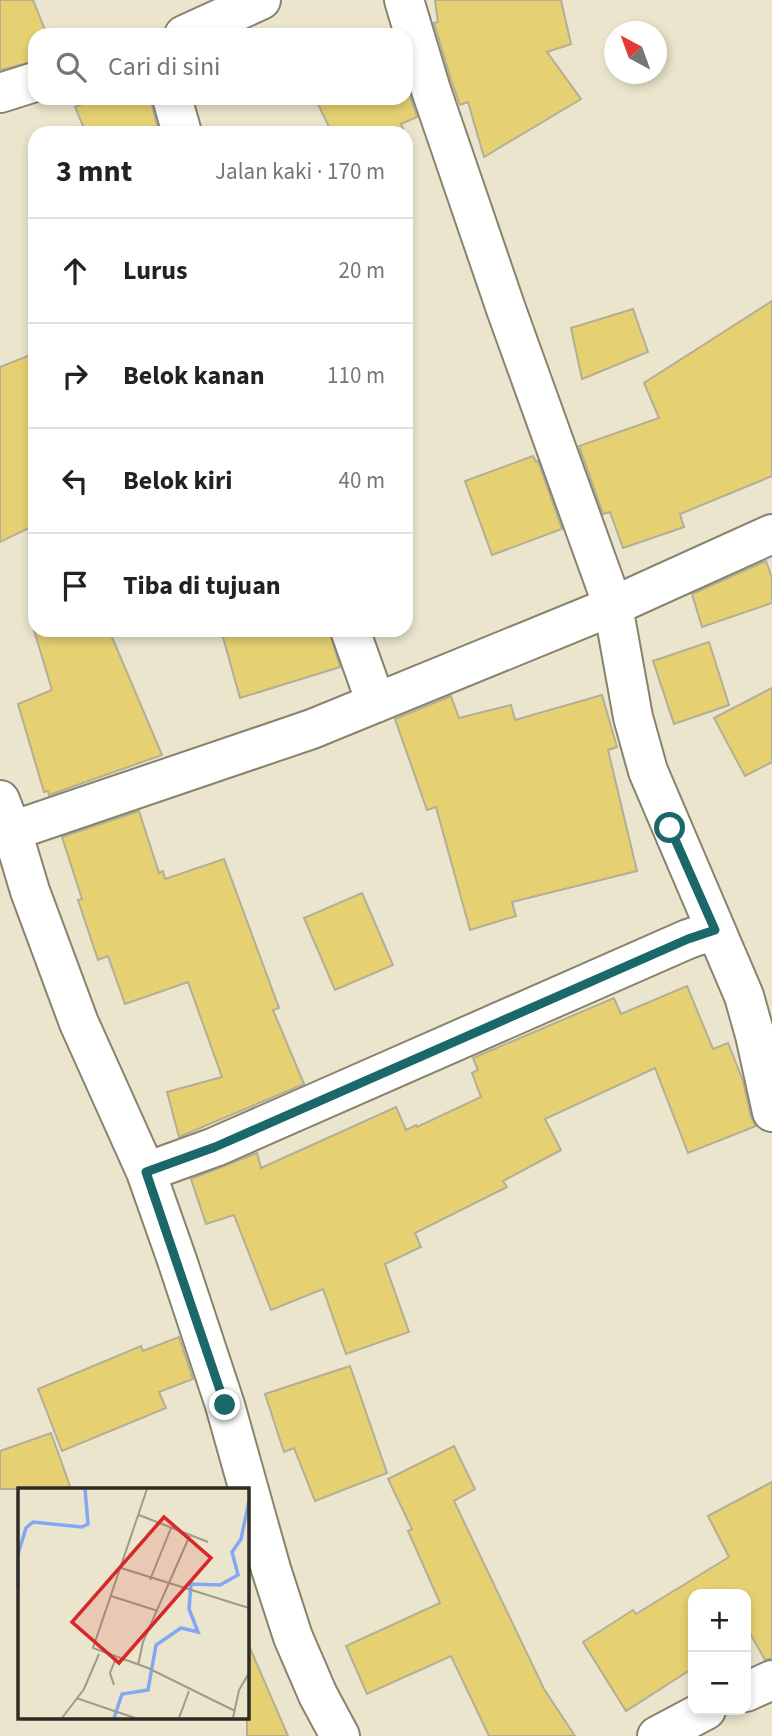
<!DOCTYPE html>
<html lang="id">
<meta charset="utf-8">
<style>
:root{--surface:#fff;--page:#f2f2f2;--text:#222;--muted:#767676;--line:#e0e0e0}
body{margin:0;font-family:"Source Sans 3",sans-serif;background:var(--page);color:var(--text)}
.controls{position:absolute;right:21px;bottom:21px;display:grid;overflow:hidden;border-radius:14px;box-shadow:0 4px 10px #0003}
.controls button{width:63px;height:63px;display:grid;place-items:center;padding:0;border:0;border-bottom:2px solid var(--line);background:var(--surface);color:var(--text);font:35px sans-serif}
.compass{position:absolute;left:604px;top:21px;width:63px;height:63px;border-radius:50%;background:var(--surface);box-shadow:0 4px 10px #0003;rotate:319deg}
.stop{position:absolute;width:21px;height:21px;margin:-16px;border:5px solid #1b686a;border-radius:50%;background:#fff}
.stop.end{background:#1b686a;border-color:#fff;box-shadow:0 2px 7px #0008}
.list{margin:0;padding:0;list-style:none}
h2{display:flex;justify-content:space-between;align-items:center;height:91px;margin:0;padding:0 28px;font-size:30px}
h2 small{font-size:23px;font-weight:400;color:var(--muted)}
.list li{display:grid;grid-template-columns:46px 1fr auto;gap:21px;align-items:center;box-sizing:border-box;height:105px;padding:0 28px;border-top:2px solid var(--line)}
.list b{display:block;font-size:26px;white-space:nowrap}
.list em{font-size:23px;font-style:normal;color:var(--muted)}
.icon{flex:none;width:38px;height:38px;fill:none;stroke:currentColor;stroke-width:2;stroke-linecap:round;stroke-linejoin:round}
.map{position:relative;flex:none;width:772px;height:1736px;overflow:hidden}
.search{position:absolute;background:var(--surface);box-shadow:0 4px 10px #0003;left:28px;top:28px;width:385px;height:77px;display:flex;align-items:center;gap:18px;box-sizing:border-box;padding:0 24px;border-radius:21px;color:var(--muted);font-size:26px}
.panel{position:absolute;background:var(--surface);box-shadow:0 4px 10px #0003;left:28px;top:126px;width:385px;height:511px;border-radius:21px}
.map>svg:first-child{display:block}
</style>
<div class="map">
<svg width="772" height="1736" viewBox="0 0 772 1736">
<rect width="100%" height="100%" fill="#ebe5cd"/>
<path fill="#e6d172" stroke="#b4ae97" stroke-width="2" d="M0,0H33L47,35H35V61L0,70Z
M435,0H561L571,44L547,52L581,99L484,157L468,102L460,105L452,83L434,23L438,22Z
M406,83L417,117L401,124L405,133H332L315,98H406Z
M97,98H150L159,133H86L75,107Z
M772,301V476L680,514L684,527L623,548L610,512L603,514L579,446L659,418L644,383Z
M633,309L648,352L582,379L571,328Z
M35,353V525L0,542V367Z
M533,456L536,462L538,461L562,529L492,555L465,481Z
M766,561L772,578V603L702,627L692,594Z
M34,630H109L162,755L49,795L48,791L44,792L18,704L52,690Z
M221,630H329L340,667L240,698Z
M709,642L729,705L674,724L653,661Z
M772,688V762L745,776L714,718Z
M602,695L617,747L608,750L637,871L512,902L516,916L470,930L436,807L427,810L395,719L451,696L459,718L511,705L515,720Z
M139,811L159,873L163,871L165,879L224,859L279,1008L273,1010L304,1084L179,1137L167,1092L222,1077L188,982L125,1004L108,956L98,960L78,900L82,899L62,837Z
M362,893L393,965L335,990L304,918Z
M687,986L713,1049L728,1043L743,1081L751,1117L756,1126L688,1153L655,1068L545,1119L561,1150L503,1181L507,1187L415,1233L421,1247L385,1264L409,1332L346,1354L323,1289L271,1310L234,1215L206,1224L191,1179L257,1153L261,1168L396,1107L406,1130L416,1125L417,1127L481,1097L472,1073L478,1070L473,1058L614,998L621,1014Z
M179,1337L193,1379L159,1392L166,1408L62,1451L38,1389L141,1346L143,1351Z
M350,1366L387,1473L315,1501L294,1448L284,1452L265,1394Z
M51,1433L71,1489H0V1451Z
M454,1446L475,1489L454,1501L544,1689L575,1736H489L451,1656L367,1694L346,1646L440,1603L408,1531L412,1529L388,1479Z
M772,1482V1658L765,1660L746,1626V1594H693V1668L626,1711L583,1642L633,1610L636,1614L729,1557L708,1516Z
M247,1641L288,1736H247Z"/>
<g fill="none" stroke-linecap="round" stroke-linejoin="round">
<g stroke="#88836d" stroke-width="42">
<path id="minor" d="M404,0L431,90L506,309L613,606L633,717L648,771L744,996L755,1035L772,1112
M184,35L261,0
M0,93L35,82
M172,98L182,133
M350,630L376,703
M0,800L12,831L30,891L79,1023L146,1172L177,1260L225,1405L271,1569L293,1637L318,1695L340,1736
M12,831L312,729L613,606L772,534
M146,1172L215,1147L688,939L715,930
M746,1692L772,1680
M657,1736L706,1710"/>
</g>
<use href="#minor" stroke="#fff" stroke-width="38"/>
</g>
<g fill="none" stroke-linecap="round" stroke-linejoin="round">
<path stroke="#1b686a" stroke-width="9" d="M225,1405L146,1172L215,1147L688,939L715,930L670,828"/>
</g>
<g transform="translate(18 1488)">
<rect width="231" height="231" fill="#ebe5cd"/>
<path fill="none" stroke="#84a7f3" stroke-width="3.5" d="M0,66L8,40L15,34L64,39L70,36L67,1M0,72V99M96,230L104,206L130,202L138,157L163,140L180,144L171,121L173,96L202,97L220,87L214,64L223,51L231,13"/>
<path fill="none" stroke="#9f9b89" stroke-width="2" d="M129,1L75,160L130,180L217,223M121,27L190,54M103,80L231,120M132,92L153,40M93,108L140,123M120,177L125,154L172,47M96,197L92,185L98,170M58,210L117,230M44,230L66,201L81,166M161,230L171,203M215,230L221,202L231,185"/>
<path fill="#d62828" fill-opacity="0.15" stroke="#d62828" stroke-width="3.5" d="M146,29L193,70L101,175L54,134Z"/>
<rect width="231" height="231" fill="none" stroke="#2e2b22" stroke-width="3.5"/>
</g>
</svg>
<div class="controls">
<button>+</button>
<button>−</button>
</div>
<svg class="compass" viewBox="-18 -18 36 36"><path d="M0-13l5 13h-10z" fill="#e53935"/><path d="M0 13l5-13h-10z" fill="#767676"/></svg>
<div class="stop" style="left:670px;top:828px"></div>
<div class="stop end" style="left:225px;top:1405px"></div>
<div class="search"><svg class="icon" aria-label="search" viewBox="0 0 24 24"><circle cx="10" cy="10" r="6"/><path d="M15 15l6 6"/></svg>Cari di sini</div>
<section class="panel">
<h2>3 mnt<small>Jalan kaki · 170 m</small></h2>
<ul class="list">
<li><svg class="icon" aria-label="ahead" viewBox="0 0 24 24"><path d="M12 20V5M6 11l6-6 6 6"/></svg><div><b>Lurus</b></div><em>20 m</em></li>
<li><svg class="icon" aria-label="right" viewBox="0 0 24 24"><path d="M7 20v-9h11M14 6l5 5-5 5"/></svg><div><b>Belok kanan</b></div><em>110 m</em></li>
<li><svg class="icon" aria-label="left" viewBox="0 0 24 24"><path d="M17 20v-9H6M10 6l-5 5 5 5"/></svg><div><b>Belok kiri</b></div><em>40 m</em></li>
<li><svg class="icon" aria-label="arrive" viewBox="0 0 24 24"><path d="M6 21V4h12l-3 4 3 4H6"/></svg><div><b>Tiba di tujuan</b></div></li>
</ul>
</section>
</div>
